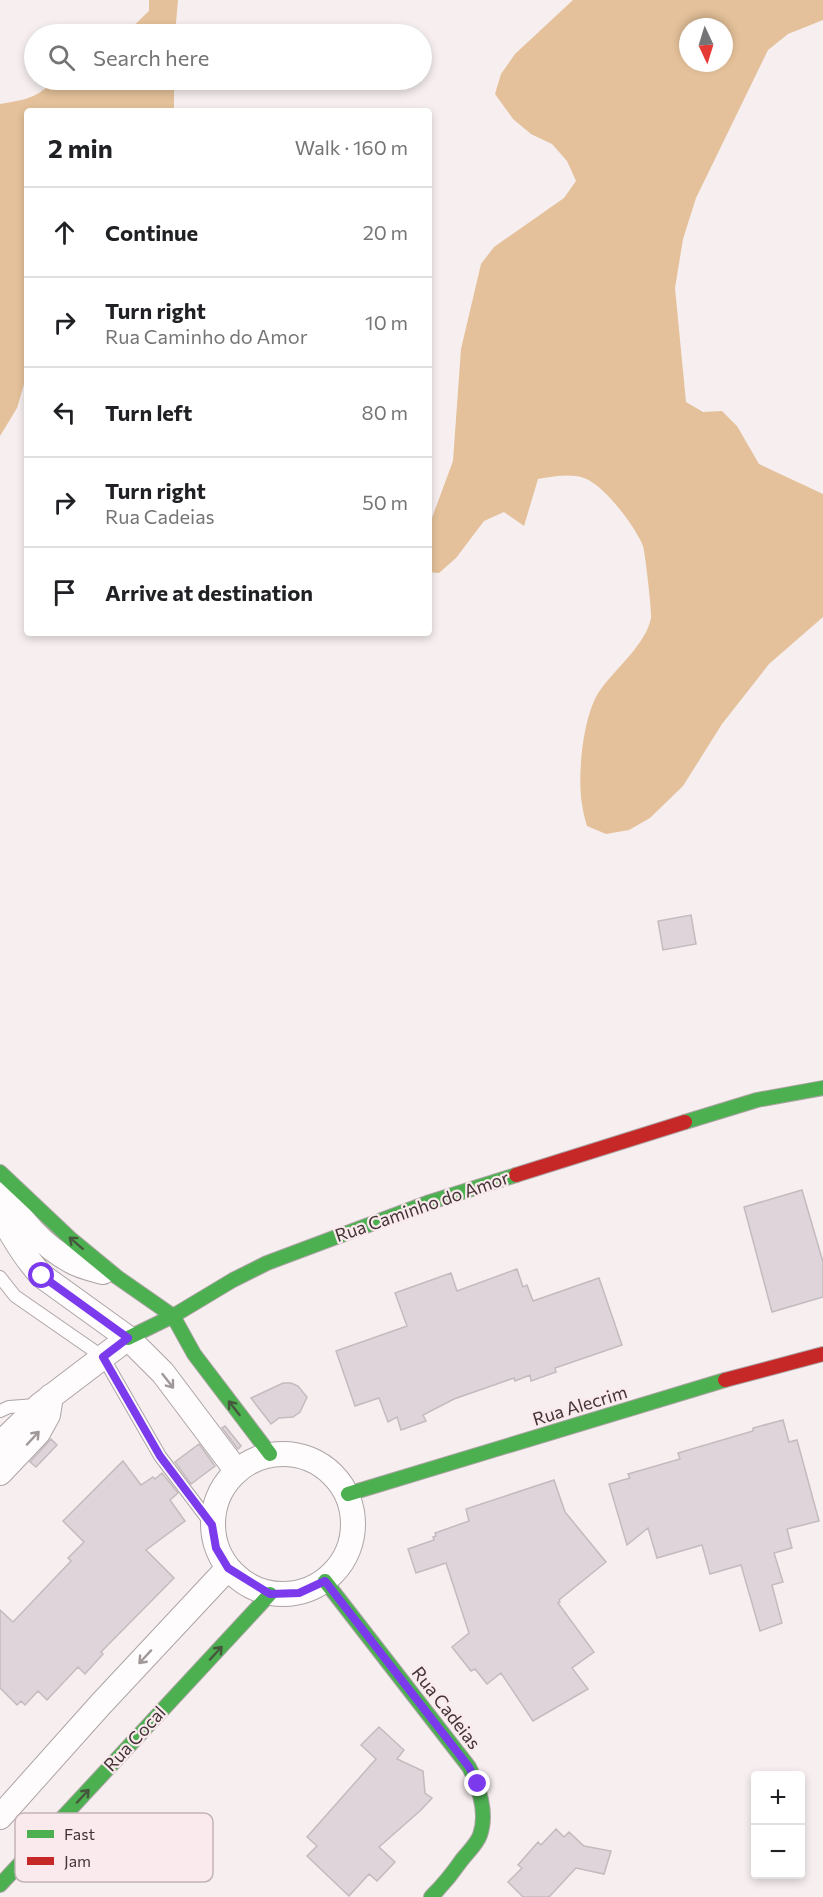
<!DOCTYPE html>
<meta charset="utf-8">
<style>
:root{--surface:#fff;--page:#f2f2f2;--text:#202124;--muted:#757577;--line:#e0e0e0}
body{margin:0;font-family:Commissioner,sans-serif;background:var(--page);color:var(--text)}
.controls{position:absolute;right:18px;bottom:18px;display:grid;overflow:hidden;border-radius:6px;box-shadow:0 3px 9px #0003}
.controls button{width:54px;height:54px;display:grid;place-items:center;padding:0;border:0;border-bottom:2px solid var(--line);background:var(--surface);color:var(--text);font:30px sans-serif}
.compass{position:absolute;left:679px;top:18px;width:54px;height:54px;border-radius:50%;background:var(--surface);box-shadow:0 3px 9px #0003;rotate:176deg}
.stop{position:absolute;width:18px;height:18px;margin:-14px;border:4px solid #7c3aed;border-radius:50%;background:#fff}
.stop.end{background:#7c3aed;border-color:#fff;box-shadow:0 2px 6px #0008}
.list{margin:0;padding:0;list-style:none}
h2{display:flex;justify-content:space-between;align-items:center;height:78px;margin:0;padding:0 24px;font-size:26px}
h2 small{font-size:20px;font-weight:400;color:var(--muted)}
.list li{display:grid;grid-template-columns:39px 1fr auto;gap:18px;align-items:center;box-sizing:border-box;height:90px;padding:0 24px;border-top:2px solid var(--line)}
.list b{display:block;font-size:22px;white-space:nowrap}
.list p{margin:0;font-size:20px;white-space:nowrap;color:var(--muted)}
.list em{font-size:20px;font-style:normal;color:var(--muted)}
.icon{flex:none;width:33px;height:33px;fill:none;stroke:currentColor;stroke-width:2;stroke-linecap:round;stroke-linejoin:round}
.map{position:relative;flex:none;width:823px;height:1897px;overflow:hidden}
.search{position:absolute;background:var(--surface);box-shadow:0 3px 9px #0003;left:24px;top:24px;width:408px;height:66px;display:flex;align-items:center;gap:15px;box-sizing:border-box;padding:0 21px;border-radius:33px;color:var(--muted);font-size:22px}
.panel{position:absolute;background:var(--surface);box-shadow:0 3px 9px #0003;left:24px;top:108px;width:408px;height:528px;border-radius:6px}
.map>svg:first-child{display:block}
</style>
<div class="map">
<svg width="823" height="1897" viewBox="0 0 823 1897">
<rect width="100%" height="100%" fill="#f6eeef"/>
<path fill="#e4c19a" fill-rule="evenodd" d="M149,0H178L175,34H125L149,11Z
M573,0H823V20L788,34L768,50L696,198L683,239L675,288L686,402L703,412L722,411L737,426L759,464L823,494V617L769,664L722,724L683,786L650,818L629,830L606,834L587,826C585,819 583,812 582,804C577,776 583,712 601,689C616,668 646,644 651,618C652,612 645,552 643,546C635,526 604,485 584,478C569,473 552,477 538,479L524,526L504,512L484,521L456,558L439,573L429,572V526L453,461L461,349L481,264L494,247L564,198L576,181L567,161L552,144L531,134L513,119L495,94L501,74L515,54ZM688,27H724V63H688Z
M55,80H174V111H27V374L17,408L0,436V104C25,100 37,98 55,80Z"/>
<path fill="#ded4d9" stroke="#c4bbbf" stroke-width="1.5" d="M691,915L696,944L663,950L658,921Z
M802,1190L823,1262V1297L772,1312L744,1207Z
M517,1269L523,1287L527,1285L533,1301L599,1278L622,1345L555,1368L556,1372L531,1381L530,1375L515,1381L514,1378L454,1399L423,1415L426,1421L401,1430L397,1417L388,1422L379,1398L355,1406L336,1351L407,1326L395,1293L451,1273L457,1291Z
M283,1383H291L298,1386L307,1397L300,1412L293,1417L279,1418L271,1424L251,1398Z
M783,1420L789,1442L797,1440L819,1521L787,1529L792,1548L774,1553L783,1582L772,1585L782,1623L760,1631L741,1565L710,1574L702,1545L657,1558L648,1528L627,1545L609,1484L630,1478L628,1474L680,1459L678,1453L753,1431V1428Z
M225,1426L241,1446L238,1449L222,1428Z
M51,1439L57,1445L36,1467L30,1462Z
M199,1444L215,1466L191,1484L175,1462Z
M123,1461L141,1485L153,1477L155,1479L162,1473L178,1493L170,1500L185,1521L146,1550L174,1578L101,1652L103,1654L85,1674L78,1667L47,1700L38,1691L25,1705L21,1701L17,1705L0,1688V1610L13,1622L71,1561L68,1558L84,1542L63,1521Z
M554,1480L565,1512L606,1562L559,1600L560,1602L558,1603L594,1652L572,1668L588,1689L533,1721L501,1673L487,1684L475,1669L471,1671L452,1647L469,1633L446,1563L416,1573L408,1549L434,1540L433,1537L436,1536L435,1533L469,1521L466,1509Z
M379,1727L404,1750L397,1759L423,1771L425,1793L432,1798L421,1810L379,1847L395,1862L377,1881L369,1874L349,1896L307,1856L317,1846L307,1837L376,1759L361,1745Z
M556,1829L564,1837L569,1832L584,1846L611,1851L604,1874L576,1868L549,1897H523L508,1882L522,1868L518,1865L538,1842L541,1845Z"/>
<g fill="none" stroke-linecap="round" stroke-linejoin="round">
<g stroke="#aea4a5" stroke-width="14">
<path id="lane" d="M0,1277L15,1296L103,1357L160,1456L212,1525
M0,1411L9,1407L36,1405"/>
</g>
<g stroke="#aea4a5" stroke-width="26">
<path id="street" d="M3,1194C22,1220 42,1246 71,1261C81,1267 93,1269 103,1272
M0,1213C12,1236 25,1258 42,1276L128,1338L163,1373L236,1470
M0,1444L40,1405L128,1338
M213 1524a70 70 0 1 1 140 0a70 70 0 1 1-140 0Z
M0,1473L38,1433L48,1415L51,1396
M0,1817L100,1705L228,1568"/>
</g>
<g stroke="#aea4a5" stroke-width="16">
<path id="fast" d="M685,1122L757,1100L823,1088
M0,1172L72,1240L117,1277L173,1316L194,1354L270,1454
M128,1338L173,1316L233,1280L267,1263L427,1203L516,1175
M348,1494L725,1380
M325,1581L469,1767C479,1787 488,1812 480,1835C477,1844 467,1853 461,1861C452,1874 442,1886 431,1897
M0,1885L270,1594"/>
</g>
<g stroke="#aea4a5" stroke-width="16">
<path id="jam" d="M516,1175L685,1122
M725,1380L823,1354"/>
</g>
<use href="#lane" stroke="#fefcfd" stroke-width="12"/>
<use href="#street" stroke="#fefcfd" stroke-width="24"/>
<use href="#fast" stroke="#4caf50" stroke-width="14"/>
<use href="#jam" stroke="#c62828" stroke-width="14"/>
</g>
<defs><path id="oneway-shaft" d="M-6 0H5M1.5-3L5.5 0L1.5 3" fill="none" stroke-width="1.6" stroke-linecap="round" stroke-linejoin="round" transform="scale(1.5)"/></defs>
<g stroke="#45583d">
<use href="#oneway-shaft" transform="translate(76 1243) rotate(-139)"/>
<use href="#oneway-shaft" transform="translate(234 1408) rotate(-128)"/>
<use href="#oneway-shaft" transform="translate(216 1653) rotate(-47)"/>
<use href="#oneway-shaft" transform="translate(83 1796) rotate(-47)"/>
</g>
<g stroke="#a09899">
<use href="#oneway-shaft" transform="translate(168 1381) rotate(52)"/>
<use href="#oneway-shaft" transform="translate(33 1438) rotate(-47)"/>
<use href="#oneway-shaft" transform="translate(145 1657) rotate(133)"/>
</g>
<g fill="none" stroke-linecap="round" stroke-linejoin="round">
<path stroke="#7c3aed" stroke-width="8" d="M42,1276L128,1338L103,1357L160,1456L212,1525L216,1548L228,1568L270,1594L299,1593L325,1581L469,1767L478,1784"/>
</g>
<g text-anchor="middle" stroke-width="4.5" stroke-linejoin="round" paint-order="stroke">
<g font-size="18" fill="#423335" stroke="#faeaed">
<text transform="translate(422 1207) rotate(-19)" y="6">Rua Caminho do Amor</text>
<text transform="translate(580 1406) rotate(-17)" y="6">Rua Alecrim</text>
<text transform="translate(446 1708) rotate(52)" y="6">Rua Cadeias</text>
<text transform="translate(135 1739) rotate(-47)" y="6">Rua Cocal</text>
</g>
</g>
<rect x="15" y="1813" width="198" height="69" rx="9" fill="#faeaed" stroke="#c3b3b6" stroke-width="1.5"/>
<rect x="27" y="1830" width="27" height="8" fill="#4caf50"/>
<rect x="27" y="1857" width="27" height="8" fill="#c62828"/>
<g font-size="16" fill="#423335">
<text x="64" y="1840">Fast</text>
<text x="64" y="1867">Jam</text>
</g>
</svg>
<div class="controls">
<button>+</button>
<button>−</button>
</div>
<svg class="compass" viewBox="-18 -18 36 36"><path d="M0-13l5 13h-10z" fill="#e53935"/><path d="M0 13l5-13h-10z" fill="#757577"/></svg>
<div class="stop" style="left:42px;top:1276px"></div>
<div class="stop end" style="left:478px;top:1784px"></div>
<div class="search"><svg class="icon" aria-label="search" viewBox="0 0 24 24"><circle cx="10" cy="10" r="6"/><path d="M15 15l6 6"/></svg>Search here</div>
<section class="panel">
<h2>2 min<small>Walk · 160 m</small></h2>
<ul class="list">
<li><svg class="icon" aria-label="ahead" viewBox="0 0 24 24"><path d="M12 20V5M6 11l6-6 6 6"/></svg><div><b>Continue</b></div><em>20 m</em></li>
<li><svg class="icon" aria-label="right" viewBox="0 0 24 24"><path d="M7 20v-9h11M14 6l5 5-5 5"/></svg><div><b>Turn right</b><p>Rua Caminho do Amor</p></div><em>10 m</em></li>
<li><svg class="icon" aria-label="left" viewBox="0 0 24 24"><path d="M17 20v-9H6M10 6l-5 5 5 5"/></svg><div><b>Turn left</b></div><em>80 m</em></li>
<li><svg class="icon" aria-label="right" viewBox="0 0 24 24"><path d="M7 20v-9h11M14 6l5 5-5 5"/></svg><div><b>Turn right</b><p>Rua Cadeias</p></div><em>50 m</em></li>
<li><svg class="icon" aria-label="arrive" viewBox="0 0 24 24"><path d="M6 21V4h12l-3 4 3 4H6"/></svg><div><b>Arrive at destination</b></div></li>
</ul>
</section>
</div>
